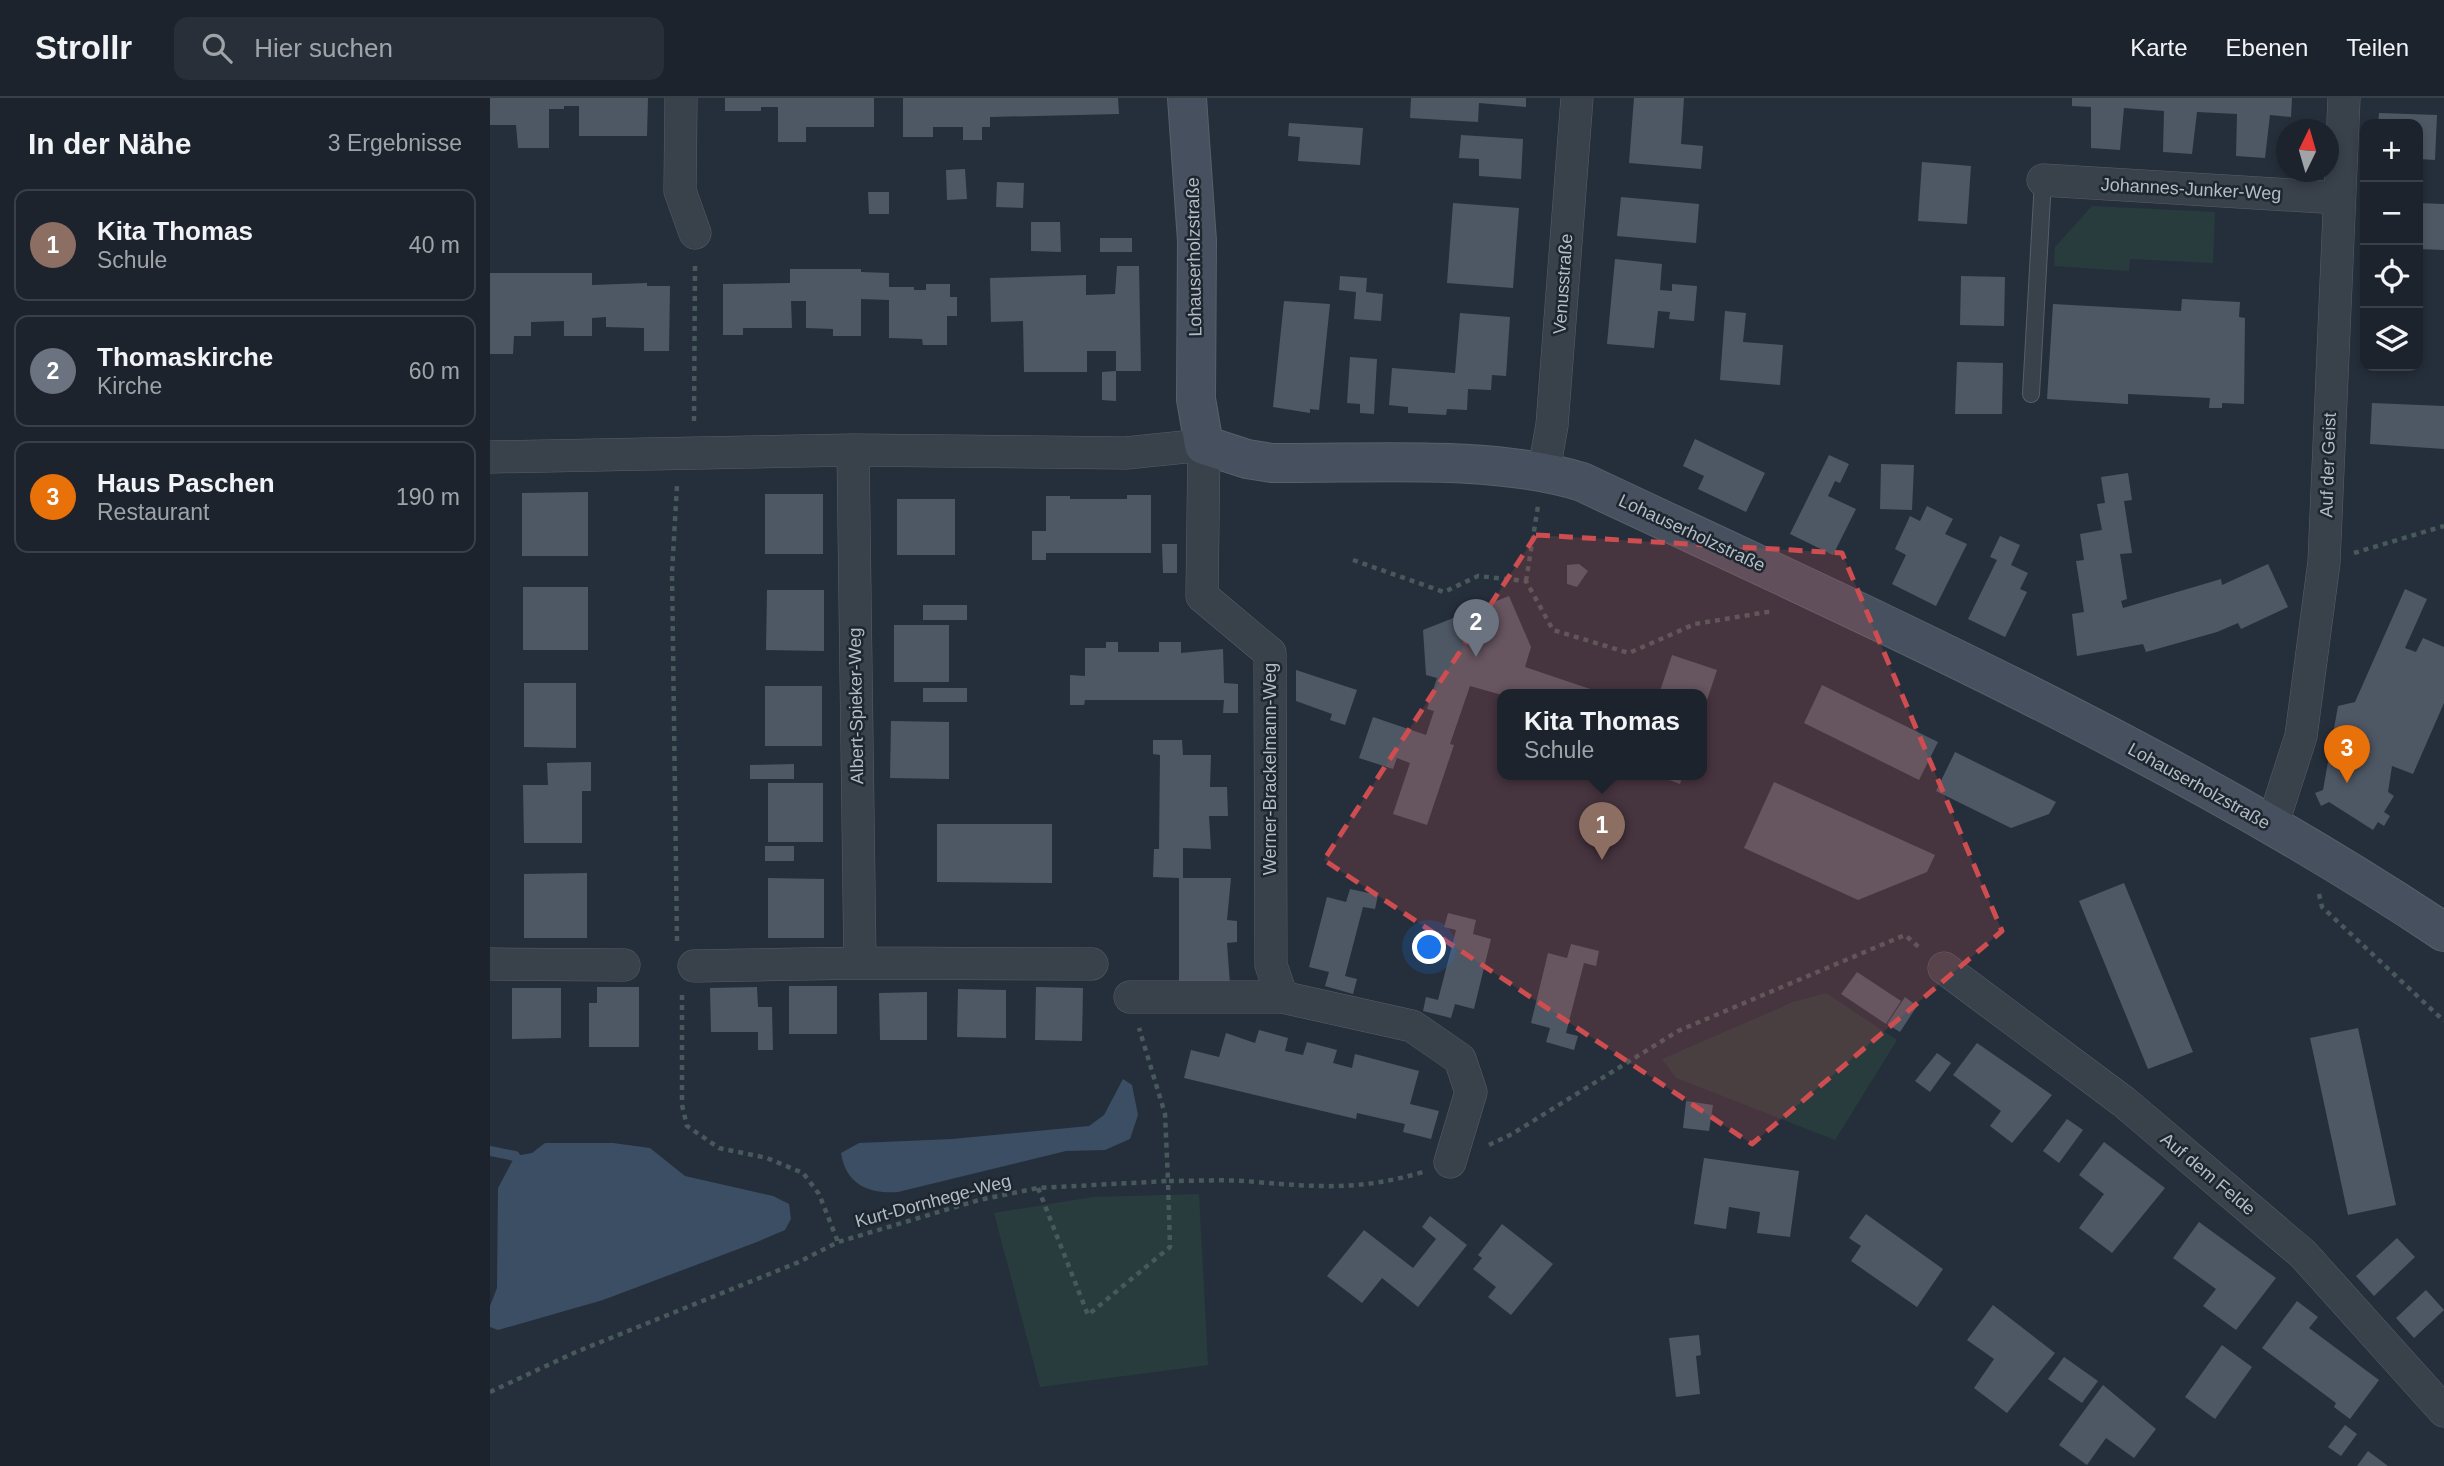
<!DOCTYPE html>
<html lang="de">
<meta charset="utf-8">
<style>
:root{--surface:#1c232c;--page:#292f38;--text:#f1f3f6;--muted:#a0a4a9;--line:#3a4048;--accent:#d93025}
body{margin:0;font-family:Helvetica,sans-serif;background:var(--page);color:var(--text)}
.controls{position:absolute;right:21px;top:21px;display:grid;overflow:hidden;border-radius:14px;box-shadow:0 4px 10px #0003}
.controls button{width:63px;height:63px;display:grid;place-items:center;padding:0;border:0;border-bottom:2px solid var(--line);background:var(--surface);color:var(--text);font:35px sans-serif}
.compass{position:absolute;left:1786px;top:21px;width:63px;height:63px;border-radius:50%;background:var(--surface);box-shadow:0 4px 10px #0003;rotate:5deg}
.you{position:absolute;left:940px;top:850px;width:24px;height:24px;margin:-18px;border:5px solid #fff;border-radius:50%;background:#1a73e8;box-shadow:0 0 0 10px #1a73e833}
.badge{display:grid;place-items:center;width:46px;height:46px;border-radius:50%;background:var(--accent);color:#fff;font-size:23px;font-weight:700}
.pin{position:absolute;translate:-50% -58px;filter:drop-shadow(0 2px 4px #0008)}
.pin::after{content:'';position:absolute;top:37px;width:24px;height:21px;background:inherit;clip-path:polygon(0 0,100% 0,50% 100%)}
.popup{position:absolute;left:1007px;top:591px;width:210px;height:91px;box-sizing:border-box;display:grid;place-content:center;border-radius:14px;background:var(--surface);filter:drop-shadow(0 2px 5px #0005);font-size:23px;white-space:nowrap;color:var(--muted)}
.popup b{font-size:26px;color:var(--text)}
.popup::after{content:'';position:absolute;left:50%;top:100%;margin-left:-14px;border:14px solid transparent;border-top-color:var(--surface)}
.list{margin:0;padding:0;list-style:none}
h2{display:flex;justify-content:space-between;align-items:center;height:91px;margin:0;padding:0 28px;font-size:30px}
h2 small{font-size:23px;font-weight:400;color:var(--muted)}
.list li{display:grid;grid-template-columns:46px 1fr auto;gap:21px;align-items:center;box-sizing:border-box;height:112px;margin:0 14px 14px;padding:0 14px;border:2px solid var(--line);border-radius:14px}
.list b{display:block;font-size:26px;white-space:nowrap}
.list p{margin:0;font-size:23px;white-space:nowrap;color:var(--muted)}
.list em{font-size:23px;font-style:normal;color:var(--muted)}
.icon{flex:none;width:38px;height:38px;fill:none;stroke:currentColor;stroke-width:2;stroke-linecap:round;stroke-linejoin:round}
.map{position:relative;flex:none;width:1954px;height:1368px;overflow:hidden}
header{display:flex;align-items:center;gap:42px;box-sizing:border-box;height:98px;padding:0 35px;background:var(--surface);border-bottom:2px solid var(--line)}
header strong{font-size:33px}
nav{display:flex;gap:38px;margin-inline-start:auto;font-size:24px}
.search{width:490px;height:63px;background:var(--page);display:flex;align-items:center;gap:18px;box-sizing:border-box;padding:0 24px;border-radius:14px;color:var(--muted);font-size:26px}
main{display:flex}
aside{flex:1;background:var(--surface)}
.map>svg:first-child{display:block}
</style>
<header>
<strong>Strollr</strong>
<div class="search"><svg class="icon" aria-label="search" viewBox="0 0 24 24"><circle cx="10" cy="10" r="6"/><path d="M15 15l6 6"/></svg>Hier suchen</div>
<nav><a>Karte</a><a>Ebenen</a><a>Teilen</a></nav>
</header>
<main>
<aside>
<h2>In der Nähe<small>3 Ergebnisse</small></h2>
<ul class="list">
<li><span class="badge" style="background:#8d6e63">1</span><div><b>Kita Thomas</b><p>Schule</p></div><em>40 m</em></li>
<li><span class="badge" style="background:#6b7280">2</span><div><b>Thomaskirche</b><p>Kirche</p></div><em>60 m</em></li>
<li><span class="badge" style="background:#e8710a">3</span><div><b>Haus Paschen</b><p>Restaurant</p></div><em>190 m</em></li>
</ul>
</aside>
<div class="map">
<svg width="1954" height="1368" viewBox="0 0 1954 1368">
<rect width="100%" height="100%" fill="#252f3b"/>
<path fill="#283c3d" d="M1602,108L1725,114L1723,165L1640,161L1639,173L1564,168L1565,149Z
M1336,895L1407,942L1345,1042L1186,980L1172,961L1303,904Z
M709,1096L718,1267L550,1289L504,1115L603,1099Z"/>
<path fill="#3c4e63" d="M633,981L642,987L648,1017L640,1041L615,1052L576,1053L408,1094C379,1096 356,1087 351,1055L369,1045L462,1041L599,1028L614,1017Z
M55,1045H123L160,1050L195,1078L283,1098L299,1106L301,1121L295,1132L267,1144L113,1202L8,1232L0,1229V1208L7,1190L8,1090L25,1058L42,1055Z"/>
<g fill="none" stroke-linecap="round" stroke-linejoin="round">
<path stroke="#3c4e63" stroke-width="10" d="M0,1053L25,1058"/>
</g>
<path fill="#4e5865" d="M0,0H158L157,38H89V8H74V11H59V50H28L26,27H0Z
M235,0H384V29H316V44H288V9H271V13H235Z
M413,0H628L629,16L500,19V29H492V42H473V29H443V39H413Z
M921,0H1036V9L989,5L988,24L920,20Z
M1144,0H1194L1191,46L1213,48L1211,71L1139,65Z
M1582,0H1802L1801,19L1780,17L1775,60L1746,58L1747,16L1707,14L1702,56L1673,54L1674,13L1634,10L1630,52L1601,50V9L1582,8Z
M1889,15L1947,17L1945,62L1928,61V26H1888Z
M799,25L873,30L870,67L808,63L810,39L798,38Z
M971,37L1033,41L1031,81L989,78V61L969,60Z
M1432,64L1481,68L1477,126L1428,123Z
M475,71L477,101L457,102L456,72Z
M507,84L534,85L533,110L506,109Z
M378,94H399V116H379Z
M1131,99L1209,106L1206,145L1127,138Z
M963,105L1029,110L1023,190L957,185Z
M1928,105L1954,106V152L1928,151Z
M541,124H570L571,154L541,153Z
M610,140H642V154H610Z
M1125,161L1172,166L1170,192L1182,193V186L1207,188L1204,223L1179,221L1180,214L1168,213L1164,250L1117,246Z
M627,168H649L651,273H626V253H597V274H534L533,223L501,224L500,180L596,177V197L625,196Z
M300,171H371V174L399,175V189H424V192H436V186H460V199H467V218H457V247H433L432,241L399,240V202L371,201V238H343V231L316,230V203H301L302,230H253V237H233V186L300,185Z
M0,175H102V187L157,185V188H180L179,253H154V230L116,229V219L102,220V238H74V223L41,224V238H24L23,256H0Z
M850,178L877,180L876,194L893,196L891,223L864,221L866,194L849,192Z
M1471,178L1515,179L1514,228L1470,227Z
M1692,201L1750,204L1749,219L1755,220L1754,306L1732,305V310H1719L1720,300L1638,296V306L1557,301L1563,206L1691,213Z
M794,203L840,206L829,312L820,311V315L783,309Z
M1235,213L1256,215L1253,244L1293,247L1290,287L1230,282Z
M970,215L1020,219L1016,278L1002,277L1001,292L978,291L977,312L957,311L956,317L918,315V309L899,307L902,270L965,275Z
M860,259L887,261L884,316L870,315V306L857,305Z
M1467,264L1513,265L1512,316H1465Z
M626,273V303L612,302V274Z
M1882,305L1954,308V351L1880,346Z
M1205,341L1275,375L1256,414L1208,391L1214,378L1193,368Z
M1339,357L1359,366L1350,385L1345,383L1338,398L1366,411L1343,457L1300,436Z
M1391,366L1424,367L1422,412L1390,411Z
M1638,375L1642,402L1634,403L1642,455L1630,456L1637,501L1631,503L1633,510L1731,481L1732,487L1778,466L1798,509L1751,531L1748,525L1727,534L1656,554L1653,546L1587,558L1582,516L1594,514L1586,463L1594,462L1590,436L1612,432L1607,406L1615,405L1611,379Z
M98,394V458H32V395Z
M275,396H333V456H275Z
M637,397H661V455H556V462H542V433H556V398H580V401H637Z
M407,401H465V457H407Z
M1437,408L1463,421L1455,436L1477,446L1446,508L1402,486L1416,457L1405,451L1420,418L1430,423Z
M1510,438L1530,447L1521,467L1538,475L1530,491L1537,494L1515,539L1478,521L1507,462L1500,459Z
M672,446H687V475H673Z
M1089,466L1098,473L1087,489L1077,486V467Z
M33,489H98V552H33Z
M1915,491L1937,501L1915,550L1926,554L1933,540L1954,549V605L1923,676L1902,668L1898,694L1904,698L1894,714L1900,718L1894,728L1888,724L1883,732L1839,704L1831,708L1825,695L1833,692L1848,608L1865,604Z
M277,492H334V553L276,552Z
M1019,498L1041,549L1035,569L1115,596L1012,597L980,588L960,646L964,647L937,727L903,716L920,665L907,660L903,671L869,660L883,619L936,637L944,613L937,611L947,580L936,577L933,532Z
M433,507H477V522H433Z
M404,527H459V584H404Z
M616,544H628V554H669V544H691V555L733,551L734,585L748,586V615H733L734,602H595L594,607H580V577L595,578V550H616Z
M1182,557L1227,572L1212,617V596H1169Z
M806,572L867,592L855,627L840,622L842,616L806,603Z
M34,585H86V650L34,649Z
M1332,587L1448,644L1429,682L1314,625Z
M275,588H332V648H275Z
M433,590H477V604H433Z
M401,623L459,624V681L400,680Z
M663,642H692L693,657H721L720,689H737L738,718H719L721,751L693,750V780H741L737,822L747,823V844L737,845L740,887H689V780L663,779L664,751H669L670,657L663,656Z
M1465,654L1566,704L1559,716L1521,730L1446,693Z
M101,664V693H92V745H34L33,687H58L57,665Z
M304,666V681H260V667Z
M1163,676H1193L1190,686Z
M1284,684L1445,757L1437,774L1368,802L1254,750Z
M278,685H333V744H278Z
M447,726H562V785L447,784Z
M275,748H304V763H275Z
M97,775V840H34V776Z
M278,780L334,781V840H278Z
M1634,785L1703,954L1658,971L1589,803Z
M860,791L888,797L885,811L873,809L855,878L867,881L863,896L835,888L839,874L819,869L837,799L856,804Z
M958,815L986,822L983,836L1001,841L984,911L965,906L961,920L933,913L936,899L948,902L966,832L954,829Z
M1081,846L1109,853L1106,868L1094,865L1076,935L1088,938L1084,952L1056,944L1060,930L1041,925L1058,855L1077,860Z
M1367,874L1411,903L1396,926L1351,896Z
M299,888H347V936H299Z
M107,889H149V949H99V905H107Z
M267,889L268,909H282L283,952H268V934H221L220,890Z
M546,889L593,890L592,943L545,942Z
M22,890H71V940L22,941Z
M468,891L516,892V940L467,939Z
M437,894V942H390L389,895Z
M1415,899L1427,908L1410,934L1397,926Z
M1868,930L1906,1107L1858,1117L1820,940Z
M769,932L798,940L795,953L813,957L817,944L847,952L843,965L862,970L865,956L929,973L920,1006L949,1013L941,1041L913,1034L915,1026L867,1015L866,1021L694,980L701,952L729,959L736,935L765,945Z
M1487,945L1562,997L1522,1045L1500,1028L1511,1013L1463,977Z
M1447,955L1461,965L1440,994L1425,983Z
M1196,1003L1223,1007L1219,1033L1193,1030Z
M1577,1021L1593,1032L1569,1065L1553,1053Z
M1614,1044L1675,1090L1622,1155L1589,1130L1614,1096L1589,1077Z
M1214,1060L1309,1073L1300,1139L1267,1135L1270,1114L1239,1109L1236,1131L1204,1126Z
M1376,1116L1453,1171L1427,1209L1361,1163L1371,1148L1359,1140Z
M940,1118L977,1147L928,1209L892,1180L872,1205L837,1178L874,1132L923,1170L946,1141L932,1129Z
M1709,1124L1786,1180L1746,1232L1713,1208L1726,1191L1683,1160Z
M1012,1126L1063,1166L1021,1217L998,1199L1006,1189L983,1171L992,1160L988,1157Z
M1907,1140L1925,1159L1884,1198L1866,1178Z
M1936,1192L1954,1212L1924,1240L1906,1220Z
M1807,1203L1828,1219L1819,1230L1889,1282L1860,1321L1844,1309L1846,1305L1772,1250Z
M1503,1207L1565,1255L1517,1315L1484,1290L1504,1261L1477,1242Z
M1209,1237L1211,1257L1206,1258L1210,1296L1186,1299L1179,1240Z
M1732,1247L1762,1269L1725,1321L1695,1299Z
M1574,1259L1608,1283L1592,1305L1558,1281Z
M1613,1287L1666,1331L1644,1360L1616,1340L1597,1367L1569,1347Z
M1855,1327L1867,1336L1851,1358L1838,1349Z
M1878,1353L1898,1368H1867Z"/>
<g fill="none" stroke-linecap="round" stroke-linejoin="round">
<g stroke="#575f69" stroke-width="18">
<path id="lane" d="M1541,296L1553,82"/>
</g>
<g stroke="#575f69" stroke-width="33">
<path id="street" d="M191,0L190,93L205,135
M1553,82L1849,100
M363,352L370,865
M0,359L363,352L636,355L714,347L712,498L780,555L781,867L792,899L922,928L970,961L981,994L960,1064
M1054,372L1062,327L1087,0
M1782,728L1811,638L1834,464L1854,0
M0,866L134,867
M204,868L370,865L602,866
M1454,870L1634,1004L1813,1156L1954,1313
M640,899H792"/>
</g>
<g stroke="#575f69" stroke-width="40">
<path id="secondary" d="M697,0L707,143L706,301L714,347L757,361L782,365C878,366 1002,356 1092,384C1385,522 1684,654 1954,834"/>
</g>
<path stroke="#47595b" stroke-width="4.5" stroke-dasharray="5 5" stroke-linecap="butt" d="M204,323L205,167
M1864,455L1954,428
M863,462L954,494L988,478L1036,483L1063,532L1139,555L1205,526L1283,513
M1036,483L1048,408
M1829,796L1832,809L1954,923
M187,843L182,475L187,387
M192,897V1007L197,1028L229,1050L277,1060L313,1075L329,1096L348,1144
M999,1047L1022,1036L1188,933L1415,837L1431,851
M548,1090L598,1217L680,1149L678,1083C707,1083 737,1081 766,1084C830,1089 869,1093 933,1074
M0,1294L86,1254L309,1164L348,1144L489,1102L548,1090L678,1083L675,1016L649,930"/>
<use href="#lane" stroke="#39414b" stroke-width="16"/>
<use href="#street" stroke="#39414b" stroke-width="32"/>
<use href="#secondary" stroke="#47505e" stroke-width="38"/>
</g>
<path fill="#ce4d50" fill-opacity="0.2" stroke="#ce4d50" stroke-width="5" stroke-dasharray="14 9" stroke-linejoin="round" d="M1046,437L1352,455L1512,833L1262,1046L834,762Z"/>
<g text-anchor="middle" stroke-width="5" stroke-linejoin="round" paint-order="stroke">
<g font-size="18" fill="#b4bcc6" stroke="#1e2630">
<text transform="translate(1701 91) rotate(3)" y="6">Johannes-Junker-Weg</text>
<text transform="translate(704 159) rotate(-91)" y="6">Lohauserholzstraße</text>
<text transform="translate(1073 186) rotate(-86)" y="6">Venusstraße</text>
<text transform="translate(1838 367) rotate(-88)" y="6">Auf der Geist</text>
<text transform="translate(1202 435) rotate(25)" y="6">Lohauserholzstraße</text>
<text transform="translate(366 608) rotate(-91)" y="6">Albert-Spieker-Weg</text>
<text transform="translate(780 671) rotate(-90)" y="6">Werner-Brackelmann-Weg</text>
<text transform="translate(1709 688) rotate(29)" y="6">Lohauserholzstraße</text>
<text transform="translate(1718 1076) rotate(40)" y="6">Auf dem Felde</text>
<text transform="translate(443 1103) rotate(-15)" y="6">Kurt-Dornhege-Weg</text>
</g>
</g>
</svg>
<div class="controls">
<button>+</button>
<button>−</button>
<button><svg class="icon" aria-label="locate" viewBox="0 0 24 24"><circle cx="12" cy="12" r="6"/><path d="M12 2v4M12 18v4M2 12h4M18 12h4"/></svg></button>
<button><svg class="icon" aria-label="layers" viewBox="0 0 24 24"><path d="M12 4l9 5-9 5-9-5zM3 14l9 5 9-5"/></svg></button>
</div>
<svg class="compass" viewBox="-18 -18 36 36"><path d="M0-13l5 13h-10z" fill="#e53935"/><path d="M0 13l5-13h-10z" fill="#a0a4a9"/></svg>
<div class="you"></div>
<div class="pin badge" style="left:1112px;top:762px;background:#8d6e63">1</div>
<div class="popup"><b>Kita Thomas</b>Schule</div>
<div class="pin badge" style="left:986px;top:559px;background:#6b7280">2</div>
<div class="pin badge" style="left:1857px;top:685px;background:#e8710a">3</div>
</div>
</main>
